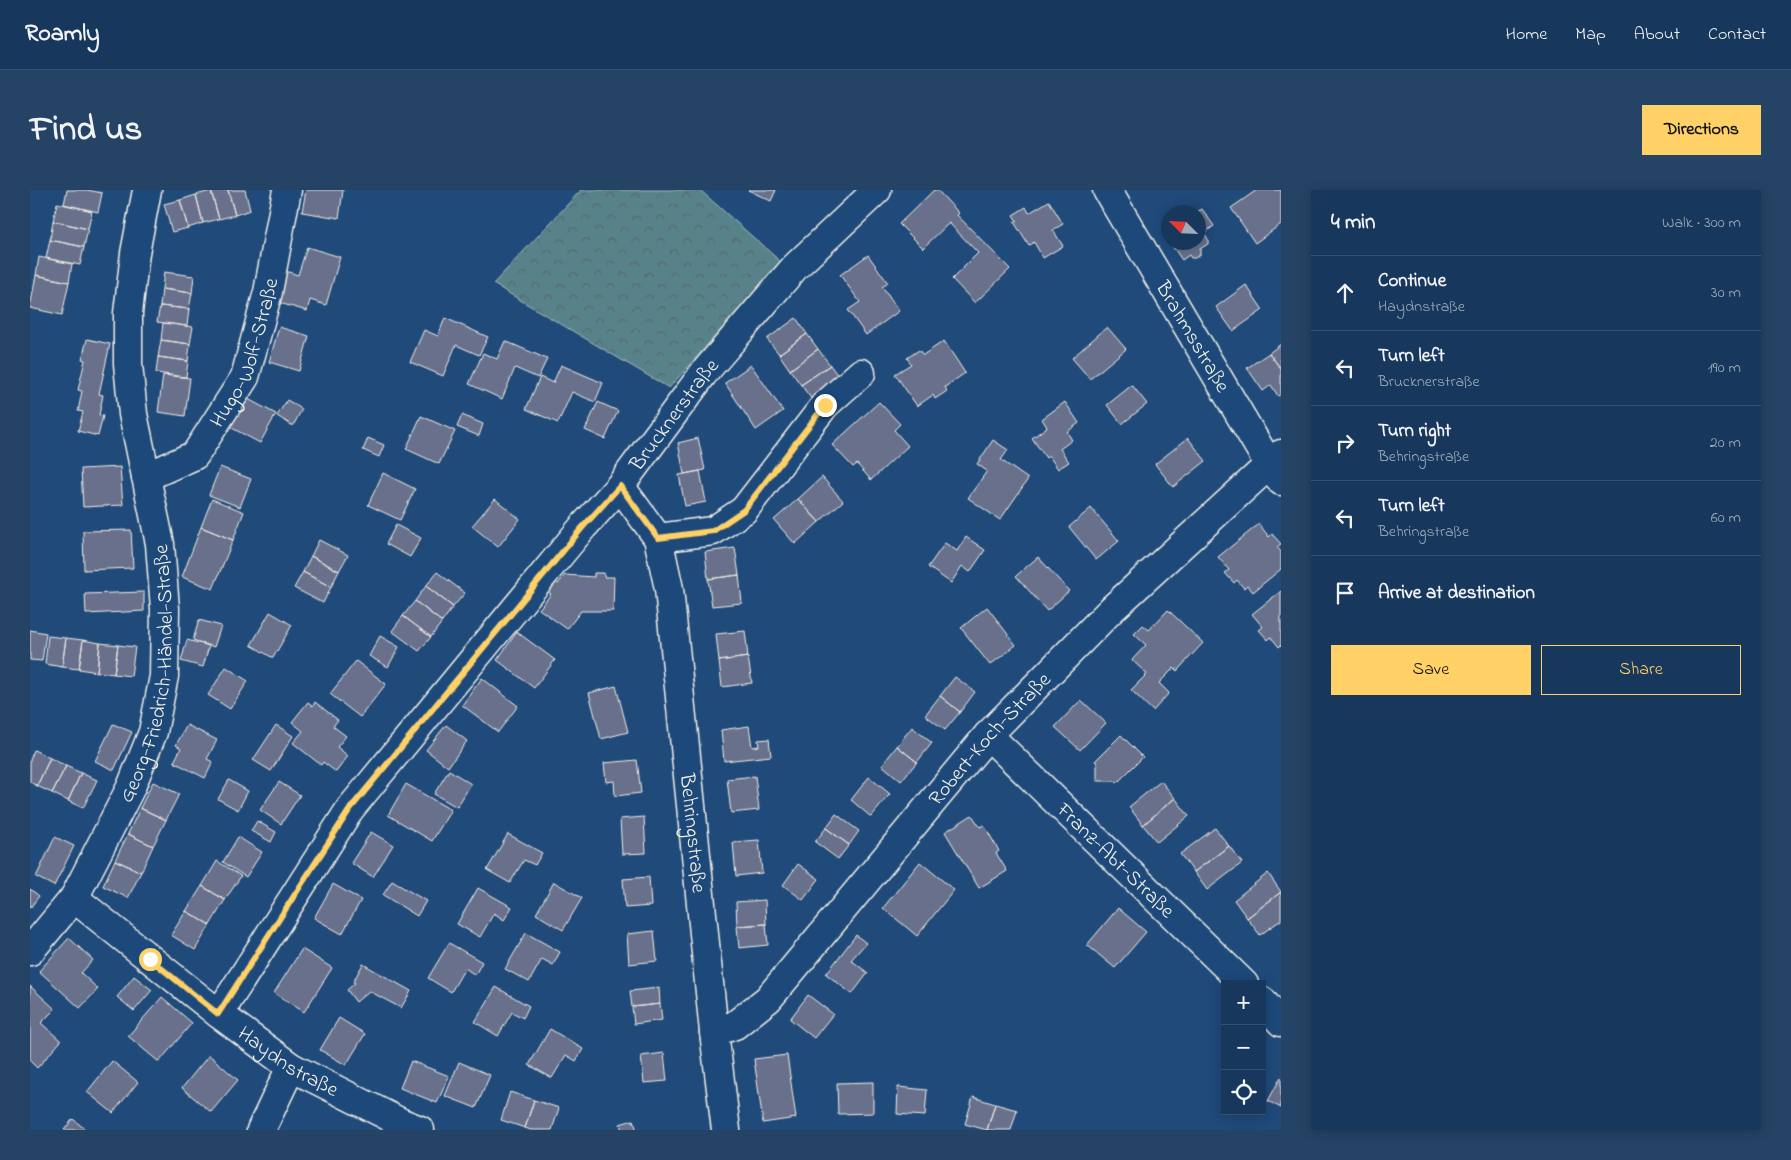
<!DOCTYPE html>
<meta charset="utf-8">
<style>
:root{--surface:#17385c;--page:#244365;--text:#f1f3f6;--muted:#9eacbb;--line:#365272;--accent:#ffd166}
body{margin:0;font-family:"Indie Flower",sans-serif;background:var(--page);color:var(--text)}
.controls{position:absolute;right:15px;bottom:15px;display:grid;overflow:hidden;border-radius:0px;box-shadow:0 2px 12px #0003}
.controls button{width:45px;height:45px;display:grid;place-items:center;padding:0;border:0;border-bottom:1px solid var(--line);background:var(--surface);color:var(--text);font:25px sans-serif}
.compass{position:absolute;left:1131px;top:15px;width:45px;height:45px;border-radius:50%;background:var(--surface);box-shadow:0 2px 12px #0003;rotate:294deg}
.stop{position:absolute;width:15px;height:15px;margin:-11px;border:4px solid #ffd166;border-radius:50%;background:#fff}
.stop.end{background:#ffd166;border-color:#fff;box-shadow:0 1px 5px #0008}
.list{margin:0;padding:0;list-style:none}
h2{display:flex;justify-content:space-between;align-items:center;height:65px;margin:0;padding:0 20px;font-size:21px}
h2 small{font-size:16px;font-weight:400;color:var(--muted)}
.list li{display:grid;grid-template-columns:32px 1fr auto;gap:15px;align-items:center;box-sizing:border-box;height:75px;padding:0 20px;border-top:1px solid var(--line)}
.list b{display:block;font-size:19px;white-space:nowrap}
.list p{margin:0;font-size:16px;white-space:nowrap;color:var(--muted)}
.list em{font-size:16px;font-style:normal;color:var(--muted)}
.actions{display:flex;gap:10px;padding:15px 20px}
.actions a{flex:1;padding:11px 0;border:1px solid var(--accent);border-radius:0px;text-align:center;font-size:18px;color:var(--accent)}
.actions .main{background:var(--accent);color:#111}
.icon{flex:none;width:28px;height:28px;fill:none;stroke:currentColor;stroke-width:2;stroke-linecap:round;stroke-linejoin:round}
.map{position:relative;flex:none;width:1251px;height:940px;overflow:hidden;border-radius:0px}
header{display:flex;align-items:center;gap:30px;box-sizing:border-box;height:70px;padding:0 25px;background:var(--surface);border-bottom:1px solid var(--line)}
header strong{font-size:24px}
nav{display:flex;gap:28px;margin-inline-start:auto;font-size:18px}
.intro{display:flex;align-items:center;justify-content:space-between;box-sizing:border-box;height:120px;padding:0 30px}
h1{margin:0;font-size:35px}
.button{padding:12px 22px;border-radius:0px;background:var(--accent);color:#111;font-size:18px;font-weight:700}
main{display:flex;gap:30px;padding:0 30px}
aside{flex:1;background:var(--surface);border-radius:0px;box-shadow:0 2px 12px #0003}
.map>svg:first-child{display:block}
</style>
<header>
<strong>Roamly</strong>
<nav><a>Home</a><a>Map</a><a>About</a><a>Contact</a></nav>
</header>
<div class="intro"><h1>Find us</h1><a class="button">Directions</a></div>
<main>
<div class="map">
<svg width="1251" height="940" viewBox="0 0 1251 940">
<defs>
<pattern id="park-crowns" width="20" height="18" patternUnits="userSpaceOnUse" patternTransform="scale(1.25)"><rect width="20" height="18" fill="#598289"/><path d="M2 6a3 3 0 1 1 6 0M12 15a3 3 0 1 1 6 0" fill="none" stroke="#52686b"/></pattern>
</defs>
<rect width="100%" height="100%" fill="#1f4a7a"/>
<filter id="ink" filterUnits="userSpaceOnUse"><feTurbulence type="fractalNoise" baseFrequency=".02" numOctaves="2"/><feDisplacementMap in="SourceGraphic" scale="10" xChannelSelector="R" yChannelSelector="G"/><feConvolveMatrix kernelMatrix="1 2 1 2 8 2 1 2 1" color-interpolation-filters="sRGB"/></filter>
<g filter="url(#ink)">
<path fill="url(#park-crowns)" stroke="#a6bab8" d="M551,0H670L751,72L639,198L463,94Z"/>
<path fill="#68708c" stroke="#f4f1e8" d="M37,0H57L72,3L68,22L34,14Z
M185,0H198L205,25L189,29L181,1Z
M198,0H215L220,20L205,25Z
M276,0H313L309,28L272,22Z
M718,0H746L741,11Z
M904,0H907L929,23L927,25L980,79L945,113L922,89L948,63L919,33L893,58L869,34Z
M1227,0H1251V34L1225,53L1201,18Z
M181,1L189,29L173,33L166,5Z
M166,5L173,33L158,38L150,10Z
M150,10L158,38L142,42L134,14Z
M1019,11L1033,34L1023,40L1033,56L1013,68L1004,52L999,56L984,32L987,31L983,25L996,17L999,23Z
M27,13L62,21L58,39L23,31Z
M1172,19L1184,36L1174,43L1178,49V54L1170,59V65L1165,68H1161L1159,65L1152,70L1140,53L1168,52V22H1167Z
M23,31L58,39L54,57L20,50Z
M20,50L54,57L50,75L16,68Z
M277,57L310,67L296,115L280,110L277,121L246,112L255,81L268,85Z
M838,65L858,93L852,97L869,121L836,145L818,120L830,112L810,85Z
M9,67L42,74L39,92L6,85Z
M134,82L164,86L162,103L132,99Z
M6,85L39,92L32,125L0,118Z
M1216,95L1233,120L1203,141L1186,117Z
M132,99L162,103L159,119L130,116Z
M130,116L159,119L157,136L127,132Z
M415,128L458,147L449,165L426,155L413,186L380,172L394,140L408,146Z
M766,128L777,144L749,164L737,149Z
M133,133L163,137L160,154L131,150Z
M249,137L279,146L269,181L239,172Z
M1077,137L1096,159L1060,189L1042,168Z
M777,144L788,159L760,180L749,164Z
M57,149L80,154L69,204L73,205L69,225L73,226L68,246L48,241L53,222L48,221L52,201L48,200L55,170L52,169Z
M131,150L160,154L158,171L128,167Z
M475,151L517,169L508,188L485,178L472,209L439,194L453,163L467,169Z
M914,151L935,183L915,197L917,201L905,209L903,205L887,216L865,184L881,174L877,168L889,160L893,165Z
M1251,154V179L1239,163Z
M788,159L800,175L771,195L760,180Z
M1239,163L1251,179V204L1248,206L1241,195L1233,201L1217,178Z
M128,167L158,171L156,187L126,183Z
M531,175L573,193L565,212L542,202L528,233L496,219L510,187L523,193Z
M721,175L753,221L726,240L695,193Z
M800,175L811,190L783,211L771,195Z
M133,185L160,188L155,226L128,222Z
M1102,195L1117,214L1092,234L1077,215Z
M216,208L246,224L230,253L200,237Z
M257,210L272,219L263,236L247,226Z
M568,212L588,221L575,249L555,240Z
M849,212L870,234L864,240L878,256L841,290L827,274L823,277L802,255Z
M1035,212L1049,233L1037,242L1042,250L1030,259L1039,272L1028,279L1019,266L1016,268L1002,248L1017,237L1012,229Z
M432,225L453,234L449,246L427,237Z
M391,226L425,241L409,274L376,259Z
M338,248L354,255L349,267L333,260Z
M668,248L675,280L654,284L648,253Z
M1158,248L1176,271L1143,297L1125,274Z
M963,250L978,260L971,270L998,289L970,330L938,308L957,281L947,274Z
M90,277L93,315L53,317L51,279Z
M190,277L221,289L210,317L179,305Z
M670,281L676,312L655,316L649,285Z
M353,283L385,299L370,330L338,315Z
M792,287L813,311L789,332L768,309Z
M182,309L214,322L203,350L171,337Z
M465,309L490,329L468,357L442,336Z
M768,309L789,332L765,354L744,330Z
M1061,318L1089,351L1066,370L1039,337Z
M1229,334L1239,347L1242,344L1251,354L1247,357L1251,362V379L1223,402L1217,395L1214,398L1207,390L1204,393L1195,383L1199,380L1188,367Z
M366,335L391,348L380,367L356,354Z
M171,337L203,350L183,399L152,387Z
M101,340L103,378L54,380L53,341Z
M936,347L955,360L940,382L932,376L921,393L898,377L915,353L927,361Z
M289,350L318,365L309,381L281,366Z
M705,358L709,385L678,389L675,362Z
M281,366L309,381L301,397L273,382Z
M1008,367L1039,401L1017,421L986,386Z
M273,382L301,397L293,413L264,398Z
M407,382L435,403L423,417L396,396Z
M564,383H574V387H584L583,421H551L537,439L509,419L521,404L516,400L523,390L528,394L535,385L564,387Z
M709,385L712,413L682,416L678,389Z
M396,396L423,417L412,432L385,411Z
M1251,401V455L1249,457L1241,447L1238,450L1229,440L1233,437L1222,424Z
M114,402V421L56,424L55,404Z
M385,411L412,432L401,447L373,426Z
M957,417L986,455L960,475L931,438Z
M1138,420L1173,453L1147,481L1144,478L1129,493L1139,503L1123,521L1101,500L1117,484L1102,470L1116,455L1104,444L1113,435L1119,440Z
M240,422L262,435L243,468L221,455Z
M373,426L401,447L389,461L362,441Z
M169,430L191,436L184,457L163,450Z
M0,440L16,443L12,471L0,470Z
M715,441L718,467L689,471L686,444Z
M487,442L525,470L504,498L467,470Z
M18,446L36,448L32,477L15,474Z
M350,446L369,457L358,477L339,466Z
M36,448L53,450L49,479L32,477Z
M53,450L70,453L67,482L49,479Z
M157,450L179,456L173,477L151,471Z
M70,453L88,455L84,484L67,482Z
M88,455L105,457L101,486L84,484Z
M718,467L722,493L692,497L689,471Z
M326,471L356,494L330,527L300,504Z
M196,477L218,491L200,519L178,505Z
M925,487L945,502L930,522L910,506Z
M452,488L488,516L468,542L432,515Z
M586,496L598,542L571,549L559,503Z
M910,506L930,522L915,540L895,525Z
M1051,510L1076,533L1050,560L1025,537Z
M278,512L283,516L285,512L308,530L303,536L316,546L307,557L318,566L306,582L293,572L291,575L263,553L273,541L262,532Z
M83,534L102,542L84,580L65,571Z
M157,535L187,550L177,569L183,572L175,588L144,572L151,558L146,555Z
M246,535L263,546L241,581L223,570Z
M416,535L437,551L418,577L396,560Z
M719,536L722,557L729,556L728,550L739,549L741,566L694,571L691,540Z
M882,537L902,553L887,572L867,556Z
M1091,545L1113,567L1087,593L1085,591H1067V573L1065,571Z
M867,556L887,572L871,591L852,575Z
M4,560L20,568L7,596L0,592V570Z
M20,568L36,576L22,603L7,596Z
M607,570L611,603L585,606L584,591L576,592L574,573Z
M36,576L51,583L38,611L22,603Z
M419,580L441,594L427,617L404,604Z
M51,583L67,590L53,618L38,611Z
M725,586L729,620L701,623L697,589Z
M839,587L860,604L841,627L821,610Z
M199,590L218,601L208,620L188,609Z
M1131,591L1145,608L1113,635L1099,617Z
M123,592L149,604L136,630L110,618Z
M249,592L270,605L251,634L230,620Z
M376,594L421,620L402,651L358,625Z
M1145,608L1159,626L1127,652L1113,635Z
M110,618L136,630L123,656L98,644Z
M806,624L829,641L819,655L796,638Z
M942,625L950,637L954,635L969,661L966,663L977,681L949,698L915,642Z
M614,627L616,663L592,664L590,629Z
M227,631L246,642L241,652L221,641Z
M796,638L819,655L808,669L785,652Z
M1185,638L1199,656L1164,682L1150,664Z
M341,642L363,655L343,687L321,673Z
M98,644L123,656L111,682L85,670Z
M478,644L512,663L505,675L494,670L480,693L457,680Z
M25,647L44,656L24,696L6,687Z
M208,647L232,662L216,687L193,672Z
M729,650L732,683L706,686L703,652Z
M1199,656L1212,673L1177,700L1164,682Z
M85,670L111,682L98,708L73,696Z
M187,671L211,686L195,710L172,696Z
M890,672L924,700L887,746L853,718Z
M768,674L789,689L773,710L753,695Z
M1238,683L1251,702L1217,728L1204,710Z
M619,687L621,716L595,718L593,689Z
M362,691L396,711L387,726L353,705Z
M524,692L552,708L533,740L506,724Z
M303,694L331,710L312,744L284,728Z
M172,696L195,710L180,735L156,721Z
M448,698L482,717L474,730L464,723L450,747L427,734Z
M0,699L9,706L0,718Z
M1251,702V730L1230,745L1217,728Z
M735,710L736,734L707,736L706,712Z
M1088,718L1116,742L1085,778L1057,755Z
M156,721L180,735L165,760L141,745Z
M736,734L738,755L709,758L707,736Z
M624,741L627,771L599,774L597,744Z
M496,743L530,762L523,775L512,769L499,792L475,779Z
M826,745L836,753L821,770L838,783L822,804L796,784Z
M39,748L63,770L51,783L68,799L50,818L9,781Z
M419,753L452,772L445,785L435,778L421,802L398,788Z
M272,759L302,778L274,822L244,803Z
M333,774L381,801L371,818L339,801L326,812L317,800L325,793L323,792Z
M104,786L122,800L104,821L87,807Z
M0,796L25,819L11,833L31,851L7,878L0,871Z
M466,797L499,816L493,828L482,822L468,846L445,832Z
M629,798L630,814L602,817L600,801Z
M778,805L803,824L784,848L760,829Z
M132,807L162,833L129,872L98,846Z
M630,814L632,830L604,834L602,817Z
M309,828L335,844L316,875L290,860Z
M520,839L553,859L546,871L536,865L522,888L499,875Z
M634,863L637,891L614,893L611,866Z
M179,865L208,890L181,922L152,898Z
M757,865L766,928L733,933L724,869Z
M82,871L108,892L83,923L57,902Z
M381,871L419,886L407,913L370,898Z
M429,872L460,885L446,918L415,906Z
M1251,887V918L1238,911Z
M843,892V923L808,924L807,893Z
M868,897L897,900L895,926L867,924Z
M480,902L504,910L495,938L471,930Z
M943,907L965,914L957,940L935,934Z
M504,910L529,918L522,940H501L495,938Z
M965,914L987,920L981,940H957Z
M43,929L56,940H34Z
M603,930L607,940H592L590,934Z"/>
<g fill="none" stroke-linecap="round" stroke-linejoin="round">
<g stroke="#f4f1e8" stroke-width="31">
<g id="minor">
<path id="s1" d="M1077,0L1239,274L1251,291"/>
<path id="s2" d="M116,287L165,265L215,187L238,102L257,0"/>
<path id="s3" d="M590,296L628,348L639,399L684,842L696,940"/>
<path d="M628,348L683,341L714,320L795,215L831,183"/>
<path id="s4" d="M958,545L1214,794"/>
<path id="s5" d="M44,708L189,824L261,877L372,933L390,940"/>
<path id="s6" d="M0,761L44,708L101,597L123,542L134,486L135,419L130,354L103,224L98,174V123L105,63L117,0"/>
<path d="M1232,811L1251,832"/>
<path id="s7" d="M189,824L320,619L552,338L590,296L673,184L765,77L847,0"/>
<path id="s8" d="M684,842L705,835L738,809L958,545L1081,420L1251,264"/>
<path d="M231,940L261,877"/>
</g>
</g>
<use href="#minor" stroke="#1f4a7a" stroke-width="28"/>
</g>
</g>
<g fill="none" stroke-linecap="round" stroke-linejoin="round" filter="url(#ink)">
<path stroke="#ffd166" stroke-width="6" d="M120,769L188,824L320,619L552,338L590,296L628,348L683,341L714,320L795,215"/>
</g>
<g text-anchor="middle" stroke-width="4.5" stroke-linejoin="round" paint-order="stroke">
<g font-size="21" fill="#f4f1e8" stroke="#1f4a7a">
<text dy="7" stroke="none"><textPath href="#s1" startOffset="170">Brahmsstraße</textPath></text>
<text dy="7" stroke="none"><textPath href="#s2" startOffset="169">Hugo-Wolf-Straße</textPath></text>
<text dy="7" stroke="none"><textPath href="#s7" startOffset="754">Brucknerstraße</textPath></text>
<text dy="7" stroke="none"><textPath href="#s6" startOffset="310">Georg-Friedrich-Händel-Straße</textPath></text>
<text dy="7" stroke="none"><textPath href="#s8" startOffset="406">Robert-Koch-Straße</textPath></text>
<text dy="7" stroke="none"><textPath href="#s3" startOffset="362">Behringstraße</textPath></text>
<text dy="7" stroke="none"><textPath href="#s4" startOffset="179">Franz-Abt-Straße</textPath></text>
<text dy="7" stroke="none"><textPath href="#s5" startOffset="270">Haydnstraße</textPath></text>
</g>
</g>
</svg>
<div class="controls">
<button>+</button>
<button>−</button>
<button><svg class="icon" aria-label="locate" viewBox="0 0 24 24"><circle cx="12" cy="12" r="6"/><path d="M12 2v4M12 18v4M2 12h4M18 12h4"/></svg></button>
</div>
<svg class="compass" viewBox="-18 -18 36 36"><path d="M0-13l5 13h-10z" fill="#e53935"/><path d="M0 13l5-13h-10z" fill="#9eacbb"/></svg>
<div class="stop" style="left:120px;top:769px"></div>
<div class="stop end" style="left:795px;top:215px"></div>
</div>
<aside>
<h2>4 min<small>Walk · 300 m</small></h2>
<ul class="list">
<li><svg class="icon" aria-label="ahead" viewBox="0 0 24 24"><path d="M12 20V5M6 11l6-6 6 6"/></svg><div><b>Continue</b><p>Haydnstraße</p></div><em>30 m</em></li>
<li><svg class="icon" aria-label="left" viewBox="0 0 24 24"><path d="M17 20v-9H6M10 6l-5 5 5 5"/></svg><div><b>Turn left</b><p>Brucknerstraße</p></div><em>190 m</em></li>
<li><svg class="icon" aria-label="right" viewBox="0 0 24 24"><path d="M7 20v-9h11M14 6l5 5-5 5"/></svg><div><b>Turn right</b><p>Behringstraße</p></div><em>20 m</em></li>
<li><svg class="icon" aria-label="left" viewBox="0 0 24 24"><path d="M17 20v-9H6M10 6l-5 5 5 5"/></svg><div><b>Turn left</b><p>Behringstraße</p></div><em>60 m</em></li>
<li><svg class="icon" aria-label="arrive" viewBox="0 0 24 24"><path d="M6 21V4h12l-3 4 3 4H6"/></svg><div><b>Arrive at destination</b></div></li>
</ul>
<div class="actions"><a class="main">Save</a><a>Share</a></div>
</aside>
</main>
